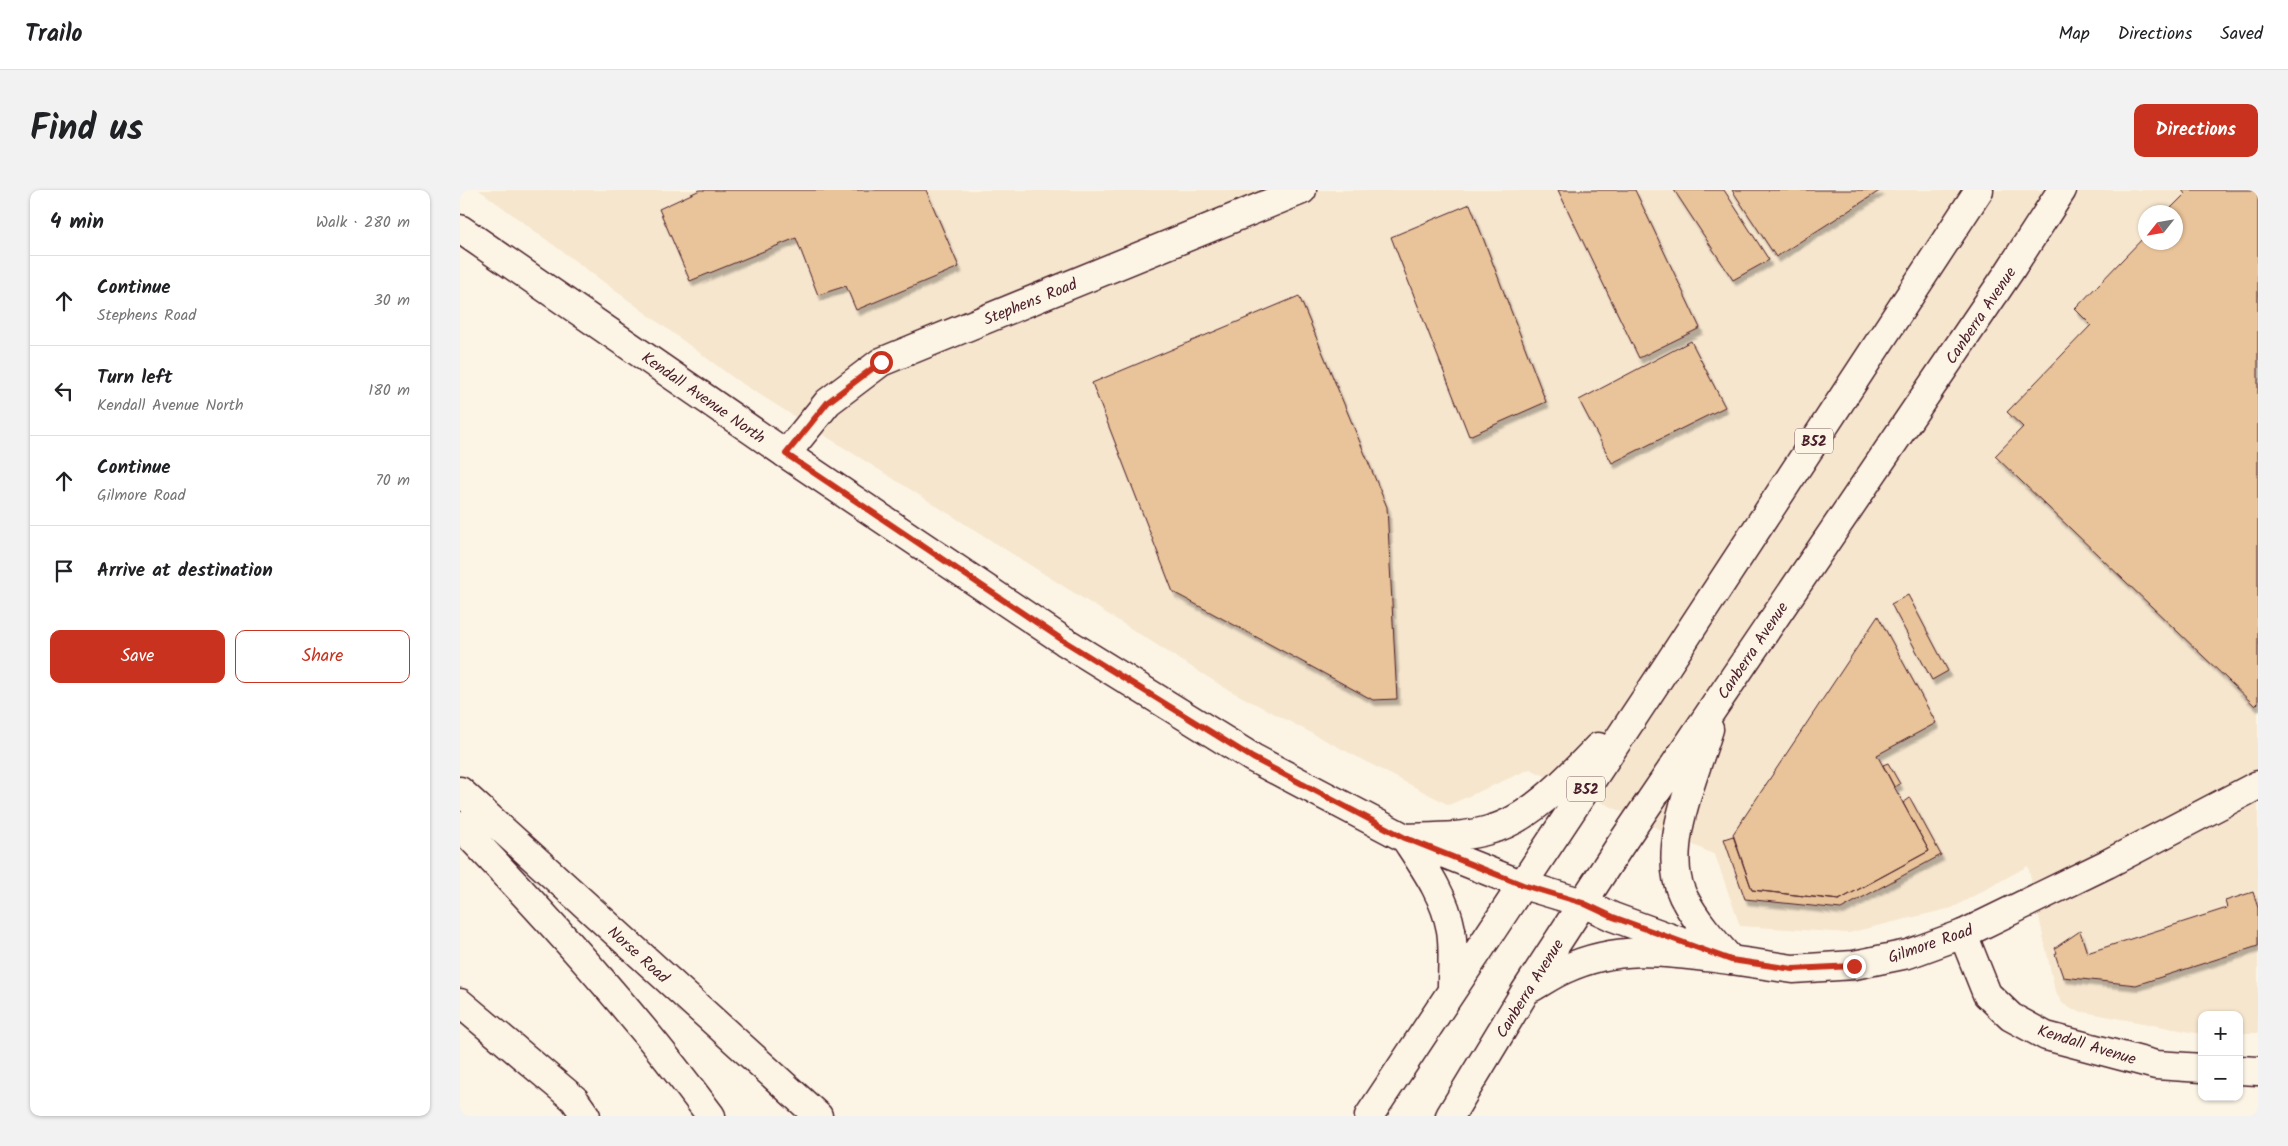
<!DOCTYPE html>
<meta charset="utf-8">
<style>
:root{--surface:#fff;--page:#f2f2f2;--text:#202124;--muted:#757577;--line:#e0e0e0;--accent:#c8321e}
body{margin:0;font-family:Kalam,sans-serif;background:var(--page);color:var(--text)}
.controls{position:absolute;right:15px;bottom:15px;display:grid;overflow:hidden;border-radius:10px;box-shadow:0 1px 4px #0004}
.controls button{width:45px;height:45px;display:grid;place-items:center;padding:0;border:0;border-bottom:1px solid var(--line);background:var(--surface);color:var(--text);font:25px sans-serif}
.compass{position:absolute;left:1678px;top:15px;width:45px;height:45px;border-radius:50%;background:var(--surface);box-shadow:0 1px 4px #0004;rotate:239deg}
.stop{position:absolute;width:15px;height:15px;margin:-11px;border:4px solid #c8321e;border-radius:50%;background:#fff}
.stop.end{background:#c8321e;border-color:#fff;box-shadow:0 1px 5px #0008}
.list{margin:0;padding:0;list-style:none}
h2{display:flex;justify-content:space-between;align-items:center;height:65px;margin:0;padding:0 20px;font-size:21px}
h2 small{font-size:16px;font-weight:400;color:var(--muted)}
.list li{display:grid;grid-template-columns:32px 1fr auto;gap:15px;align-items:center;box-sizing:border-box;height:90px;padding:0 20px;border-top:1px solid var(--line)}
.list b{display:block;font-size:19px;white-space:nowrap}
.list p{margin:0;font-size:16px;white-space:nowrap;color:var(--muted)}
.list em{font-size:16px;font-style:normal;color:var(--muted)}
.actions{display:flex;gap:10px;padding:15px 20px}
.actions a{flex:1;padding:11px 0;border:1px solid var(--accent);border-radius:10px;text-align:center;font-size:18px;color:var(--accent)}
.actions .main{background:var(--accent);color:#fff}
.icon{flex:none;width:28px;height:28px;fill:none;stroke:currentColor;stroke-width:2;stroke-linecap:round;stroke-linejoin:round}
.map{position:relative;flex:none;width:1798px;height:926px;overflow:hidden;border-radius:10px}
header{display:flex;align-items:center;gap:30px;box-sizing:border-box;height:70px;padding:0 25px;background:var(--surface);border-bottom:1px solid var(--line)}
header strong{font-size:24px}
nav{display:flex;gap:28px;margin-inline-start:auto;font-size:18px}
.intro{display:flex;align-items:center;justify-content:space-between;box-sizing:border-box;height:120px;padding:0 30px}
h1{margin:0;font-size:35px}
.button{padding:12px 22px;border-radius:10px;background:var(--accent);color:#fff;font-size:18px;font-weight:700}
main{display:flex;gap:30px;padding:0 30px}
aside{flex:1;background:var(--surface);border-radius:10px;box-shadow:0 1px 4px #0004}
.map>svg:first-child{display:block}
</style>
<header>
<strong>Trailo</strong>
<nav><a>Map</a><a>Directions</a><a>Saved</a></nav>
</header>
<div class="intro"><h1>Find us</h1><a class="button">Directions</a></div>
<main>
<aside>
<h2>4 min<small>Walk · 280 m</small></h2>
<ul class="list">
<li><svg class="icon" aria-label="ahead" viewBox="0 0 24 24"><path d="M12 20V5M6 11l6-6 6 6"/></svg><div><b>Continue</b><p>Stephens Road</p></div><em>30 m</em></li>
<li><svg class="icon" aria-label="left" viewBox="0 0 24 24"><path d="M17 20v-9H6M10 6l-5 5 5 5"/></svg><div><b>Turn left</b><p>Kendall Avenue North</p></div><em>180 m</em></li>
<li><svg class="icon" aria-label="ahead" viewBox="0 0 24 24"><path d="M12 20V5M6 11l6-6 6 6"/></svg><div><b>Continue</b><p>Gilmore Road</p></div><em>70 m</em></li>
<li><svg class="icon" aria-label="arrive" viewBox="0 0 24 24"><path d="M6 21V4h12l-3 4 3 4H6"/></svg><div><b>Arrive at destination</b></div></li>
</ul>
<div class="actions"><a class="main">Save</a><a>Share</a></div>
</aside>
<div class="map">
<svg width="1798" height="926" viewBox="0 0 1798 926">
<defs>
<filter id="shadow"><feDropShadow dx="3" dy="5.5" stdDeviation="1" flood-color="#0004"/></filter>
</defs>
<rect width="100%" height="100%" fill="#fcf5e5"/>
<filter id="ink" filterUnits="userSpaceOnUse"><feTurbulence type="fractalNoise" baseFrequency=".02" numOctaves="2"/><feDisplacementMap in="SourceGraphic" scale="10" xChannelSelector="R" yChannelSelector="G"/><feConvolveMatrix kernelMatrix="1 2 1 2 8 2 1 2 1" color-interpolation-filters="sRGB"/></filter>
<g filter="url(#ink)">
<path fill="#f6e6ce" fill-rule="evenodd" d="M19,0H1798V843H1779V825H1742V843H1736L1613,820L1602,813L1595,801L1568,676L1492,718L1388,743L1280,736L1255,665L1070,579L989,615L765,498L275,189ZM1686,22H1716V52H1686Z"/>
<path fill="#e9c399" stroke="#4a1f2b" filter="url(#shadow)" d="M240,0H466L499,77L396,120L386,96L358,105L336,48L230,91L199,19Z
M1098,0H1175L1240,138L1179,168Z
M1214,0H1264L1309,70L1273,90Z
M1272,0H1421L1316,67Z
M1722,0H1798V513L1795,516L1535,266L1563,237L1547,222L1631,135L1615,119L1686,45V52H1716V22H1707L1725,4Z
M1010,14L1086,212L1009,246L931,47Z
M839,106L927,317L937,509L913,510L713,402L632,193Z
M1231,151L1265,217L1152,273L1119,210Z
M1448,405L1488,481L1472,490L1431,414Z
M1418,426L1476,533L1417,565L1469,661L1379,710L1292,700L1273,644Z
M1428,573L1440,594L1434,597L1423,575Z
M1450,608L1481,665L1381,719L1285,709L1264,649L1273,646L1292,700L1379,710L1469,661L1443,613Z
M1793,702L1798,718V756L1676,795L1603,787L1595,764L1597,763L1595,758L1620,741L1627,763L1767,718L1765,711Z"/>
<g fill="none" stroke-linecap="round" stroke-linejoin="round">
<g stroke="#4a1f2b" stroke-width="31">
<path id="minor" d="M326,264L368,212L421,172L842,0
M1503,744L1527,804L1551,827L1586,846L1696,875L1742,878
M0,813L114,909L126,926
M1779,880L1798,881"/>
</g>
<g stroke="#4a1f2b" stroke-width="31">
<path id="tertiary" d="M0,39L326,264L604,451L793,568L945,648L1063,695L1123,713L1153,727L1271,770L1333,779L1394,775L1448,764L1503,744L1647,674L1798,595"/>
</g>
<g stroke="#4a1f2b" stroke-width="31">
<path id="secondary" d="M0,601L358,926
M0,636C88,728 175,823 251,926"/>
</g>
<g stroke="#4a1f2b" stroke-width="31">
<path id="trunk" d="M1249,539C1235,584 1200,660 1223,706C1235,730 1253,750 1271,770
M945,648C973,647 1002,648 1029,640C1071,629 1109,587 1138,557
M945,648C964,677 985,706 991,740C994,759 992,779 992,798
M1071,798C1082,792 1093,784 1105,779C1161,753 1213,763 1271,770
M909,926L1190,502L1519,0
M990,926L1065,802L1159,657L1549,82L1602,0"/>
</g>
<use href="#minor" stroke="#fcf5e5" stroke-width="28"/>
<use href="#tertiary" stroke="#fcf5e5" stroke-width="28"/>
<use href="#secondary" stroke="#fcf5e5" stroke-width="28"/>
<use href="#trunk" stroke="#fcf5e5" stroke-width="28"/>
</g>
</g>
<g fill="none" stroke-linecap="round" stroke-linejoin="round" filter="url(#ink)">
<path stroke="#c8321e" stroke-width="6" d="M421,172L368,212L326,264L604,451L793,568L945,648L1063,695L1123,713L1153,727L1271,770L1333,779L1394,776"/>
</g>
<g text-anchor="middle" stroke-width="4.5" stroke-linejoin="round" paint-order="stroke">
<g fill="#fcf5e5" stroke="#7f5f63" stroke-width="1">
<rect x="1335" y="238.5" width="38" height="25" rx="4"/>
<rect x="1107" y="586.5" width="38" height="25" rx="4"/>
</g>
<g font-size="15" font-weight="bold" fill="#4a1f2b">
<text x="1354" y="256">B52</text>
<text x="1126" y="604">B52</text>
</g>
<g font-size="16" fill="#4a1f2b" stroke="#fcf5e5">
<text transform="translate(570 111) rotate(-22)" y="6">Stephens Road</text>
<text transform="translate(1520 125) rotate(-56)" y="6">Canberra Avenue</text>
<text transform="translate(244 207) rotate(35)" y="6">Kendall Avenue North</text>
<text transform="translate(1292 460) rotate(-56)" y="6">Canberra Avenue</text>
<text transform="translate(1470 753) rotate(-19)" y="6">Gilmore Road</text>
<text transform="translate(179 764) rotate(42)" y="6">Norse Road</text>
<text transform="translate(1069 798) rotate(-58)" y="6">Canberra Avenue</text>
<text transform="translate(1627 854) rotate(17)" y="6">Kendall Avenue</text>
</g>
</g>
</svg>
<div class="controls">
<button>+</button>
<button>−</button>
</div>
<svg class="compass" viewBox="-18 -18 36 36"><path d="M0-13l5 13h-10z" fill="#e53935"/><path d="M0 13l5-13h-10z" fill="#757577"/></svg>
<div class="stop" style="left:421px;top:172px"></div>
<div class="stop end" style="left:1394px;top:776px"></div>
</div>
</main>
